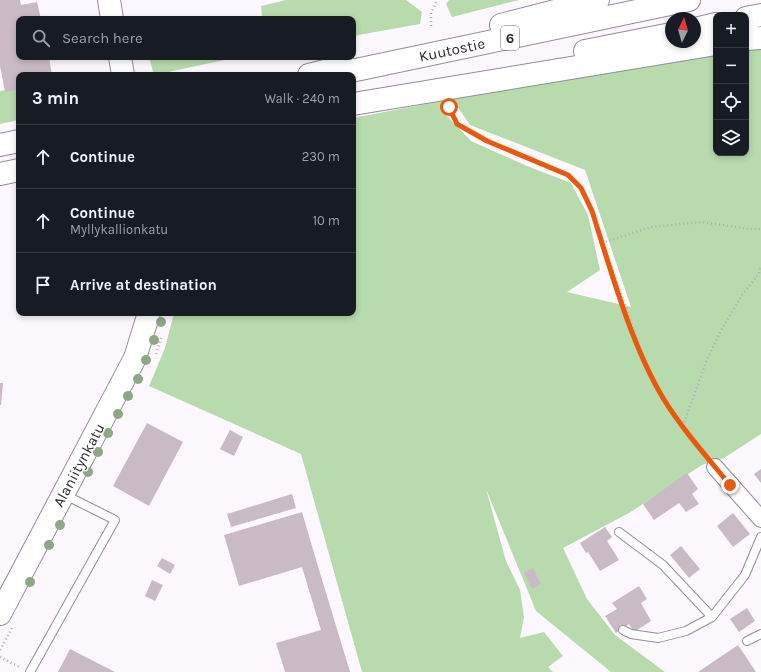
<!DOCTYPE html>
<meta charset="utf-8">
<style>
:root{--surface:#171b24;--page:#242831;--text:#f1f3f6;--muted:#9ea1a6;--line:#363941}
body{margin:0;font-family:Karla,sans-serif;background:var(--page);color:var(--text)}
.controls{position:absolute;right:12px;top:12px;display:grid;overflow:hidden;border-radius:8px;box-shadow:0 2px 6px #0003}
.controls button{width:36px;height:36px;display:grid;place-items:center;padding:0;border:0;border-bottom:1px solid var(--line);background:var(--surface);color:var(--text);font:20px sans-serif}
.compass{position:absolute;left:665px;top:12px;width:36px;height:36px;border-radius:50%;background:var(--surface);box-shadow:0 2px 6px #0003;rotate:5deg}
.stop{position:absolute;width:12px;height:12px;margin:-9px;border:3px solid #ea580c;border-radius:50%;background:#fff}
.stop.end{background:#ea580c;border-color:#fff;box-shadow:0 1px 4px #0008}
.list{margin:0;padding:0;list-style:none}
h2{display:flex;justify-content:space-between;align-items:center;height:52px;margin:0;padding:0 16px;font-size:17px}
h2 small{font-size:13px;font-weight:400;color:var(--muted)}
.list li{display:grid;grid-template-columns:26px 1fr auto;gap:12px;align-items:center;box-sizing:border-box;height:64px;padding:0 16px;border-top:1px solid var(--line)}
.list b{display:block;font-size:15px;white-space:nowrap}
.list p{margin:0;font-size:13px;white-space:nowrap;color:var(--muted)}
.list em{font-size:13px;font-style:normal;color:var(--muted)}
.icon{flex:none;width:22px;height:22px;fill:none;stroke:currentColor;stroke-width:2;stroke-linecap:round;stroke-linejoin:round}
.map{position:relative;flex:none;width:761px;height:672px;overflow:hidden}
.search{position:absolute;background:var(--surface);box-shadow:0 2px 6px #0003;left:16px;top:16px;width:340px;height:44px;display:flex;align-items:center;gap:10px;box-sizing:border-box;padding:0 14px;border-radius:8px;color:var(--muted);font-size:15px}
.panel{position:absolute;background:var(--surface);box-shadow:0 2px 6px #0003;left:16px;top:72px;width:340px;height:244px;border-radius:8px}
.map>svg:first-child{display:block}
</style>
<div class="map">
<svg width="761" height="672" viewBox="0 0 761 672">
<rect width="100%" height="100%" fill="#fdf8fe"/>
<path fill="#b7dbad" d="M286,0H406L422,12L420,24L353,36V19H251L262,17L261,6Z
M449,0H519L452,17L446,4Z
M761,45V434L724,458L702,465L629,513L563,548L587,599L615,635L665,672H611L536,611L486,489L506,561L520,590L524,617L520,638L544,632L563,656L548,667L553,672H362L301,454L149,386L165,348L174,313H353V118L442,101L444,113L471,141L527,166L571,183L588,215L600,270L567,292L631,307L585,170L470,125L452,99L716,51V153H746V47Z
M149,57H239L154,75Z
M19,88V120L0,124V91Z"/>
<path fill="#cabac5" d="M0,0H20L21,5L37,2L41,19H19V57H49L52,75H19V89L5,92L0,66Z
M0,383H3L1,405H0Z
M147,423L183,442L149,506L113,486Z
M230,430L243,437L234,456L220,449Z
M761,469V483L754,474Z
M687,473L698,489L692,494L699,504L686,512L679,503L654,520L643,504Z
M292,494L296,508L231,527L227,514Z
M302,512L317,563L350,672H285L276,643L321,630L302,567L239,586L224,535Z
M733,513L750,534L733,547L717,526Z
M605,527L612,537L607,541L619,560L600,571L588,552L586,553L580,543Z
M681,546L700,569L689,578L670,555Z
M162,558L175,565L170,574L157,566Z
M533,568L541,584L532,589L524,573Z
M152,580L163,585L155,601L145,596Z
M639,586L647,599L641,603L651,621L634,632L629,624L616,633L605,616L617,609L612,603Z
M747,608L755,621L739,632L730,619Z
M738,645L756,672H698Z
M70,649L115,672H58Z"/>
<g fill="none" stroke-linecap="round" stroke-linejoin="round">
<g stroke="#948b98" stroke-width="10">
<path id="lane" d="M619,532L663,565L712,617
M623,630L631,634L658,638L686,631L712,617L745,575L761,537
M747,641L761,634
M30,672L115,520L65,495"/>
</g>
<g stroke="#948b98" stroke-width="18">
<path id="street" d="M715,467L761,519"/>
</g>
<g stroke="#948b98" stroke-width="24">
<path id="secondary" d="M109,0L112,19
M120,57L123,75
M0,614L135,358L149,313"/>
</g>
<g stroke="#948b98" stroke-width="24">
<path id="highway" d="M746,18L761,15
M501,25L598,0
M695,29L716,24
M746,39L761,38
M585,51L671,34
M309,75L345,66
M332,75L689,0
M353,104L716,44
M0,145L19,141
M0,174L19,170"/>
</g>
<path stroke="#b0acb2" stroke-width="2.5" stroke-dasharray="1 3" stroke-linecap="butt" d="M431,26V13L437,0
M449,107L457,124L487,141L568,175L581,188L592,211L647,368L664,399L706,456
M602,243L651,227L702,222L749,229H761
M156,354L162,336
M683,426L707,359L722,329L742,295L759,274L761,266
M0,650L12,628
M0,657L21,668"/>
<use href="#lane" stroke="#fff" stroke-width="8"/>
<use href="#street" stroke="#fff" stroke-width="16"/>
<use href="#secondary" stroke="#fff" stroke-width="22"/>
<use href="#highway" stroke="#fff" stroke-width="22"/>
</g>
<g fill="#8ea786">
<circle cx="161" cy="322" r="5"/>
<circle cx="154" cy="340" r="5"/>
<circle cx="146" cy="360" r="5"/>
<circle cx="138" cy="379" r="5"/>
<circle cx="128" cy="396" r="5"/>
<circle cx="118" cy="414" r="5"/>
<circle cx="108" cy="433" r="5"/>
<circle cx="98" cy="452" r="5"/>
<circle cx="88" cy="472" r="5"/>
<circle cx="60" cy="525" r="5"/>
<circle cx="49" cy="545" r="5"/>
<circle cx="30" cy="582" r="5"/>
</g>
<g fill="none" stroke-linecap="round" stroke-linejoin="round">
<path stroke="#ea580c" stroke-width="5" d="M449,107L457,124L487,141L568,175L581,188L592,211C611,271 631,344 663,398C682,429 707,457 730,485"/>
</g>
<g text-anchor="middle" stroke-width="3" stroke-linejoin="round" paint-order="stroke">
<rect fill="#fff" stroke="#6c696d" stroke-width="1" x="501" y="26" width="18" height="24" rx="3"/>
<g font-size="14" font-weight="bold" fill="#2d292f">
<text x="510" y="43">6</text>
</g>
<g font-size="15" fill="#2d292f" stroke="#fff">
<text transform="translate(452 50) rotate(-12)" y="5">Kuutostie</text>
<text transform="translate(79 465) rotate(-62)" y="5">Alaniitynkatu</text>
</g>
</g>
</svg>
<div class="controls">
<button>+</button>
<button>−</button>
<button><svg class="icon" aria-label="locate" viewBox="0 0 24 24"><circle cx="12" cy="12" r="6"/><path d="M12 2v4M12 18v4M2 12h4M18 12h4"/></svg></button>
<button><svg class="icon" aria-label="layers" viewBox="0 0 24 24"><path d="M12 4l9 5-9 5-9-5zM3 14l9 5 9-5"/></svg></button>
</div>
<svg class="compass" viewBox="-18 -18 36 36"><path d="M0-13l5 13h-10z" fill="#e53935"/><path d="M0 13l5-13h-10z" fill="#9ea1a6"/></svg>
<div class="stop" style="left:449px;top:107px"></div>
<div class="stop end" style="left:730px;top:485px"></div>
<div class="search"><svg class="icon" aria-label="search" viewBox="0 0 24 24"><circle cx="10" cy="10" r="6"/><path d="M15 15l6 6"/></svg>Search here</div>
<section class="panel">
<h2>3 min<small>Walk · 240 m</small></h2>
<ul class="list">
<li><svg class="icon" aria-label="ahead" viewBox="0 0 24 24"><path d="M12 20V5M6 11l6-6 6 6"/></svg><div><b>Continue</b></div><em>230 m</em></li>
<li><svg class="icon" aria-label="ahead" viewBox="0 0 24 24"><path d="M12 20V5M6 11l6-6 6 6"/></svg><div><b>Continue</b><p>Myllykallionkatu</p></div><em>10 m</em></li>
<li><svg class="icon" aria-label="arrive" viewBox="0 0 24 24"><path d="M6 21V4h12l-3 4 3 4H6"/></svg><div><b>Arrive at destination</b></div></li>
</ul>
</section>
</div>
